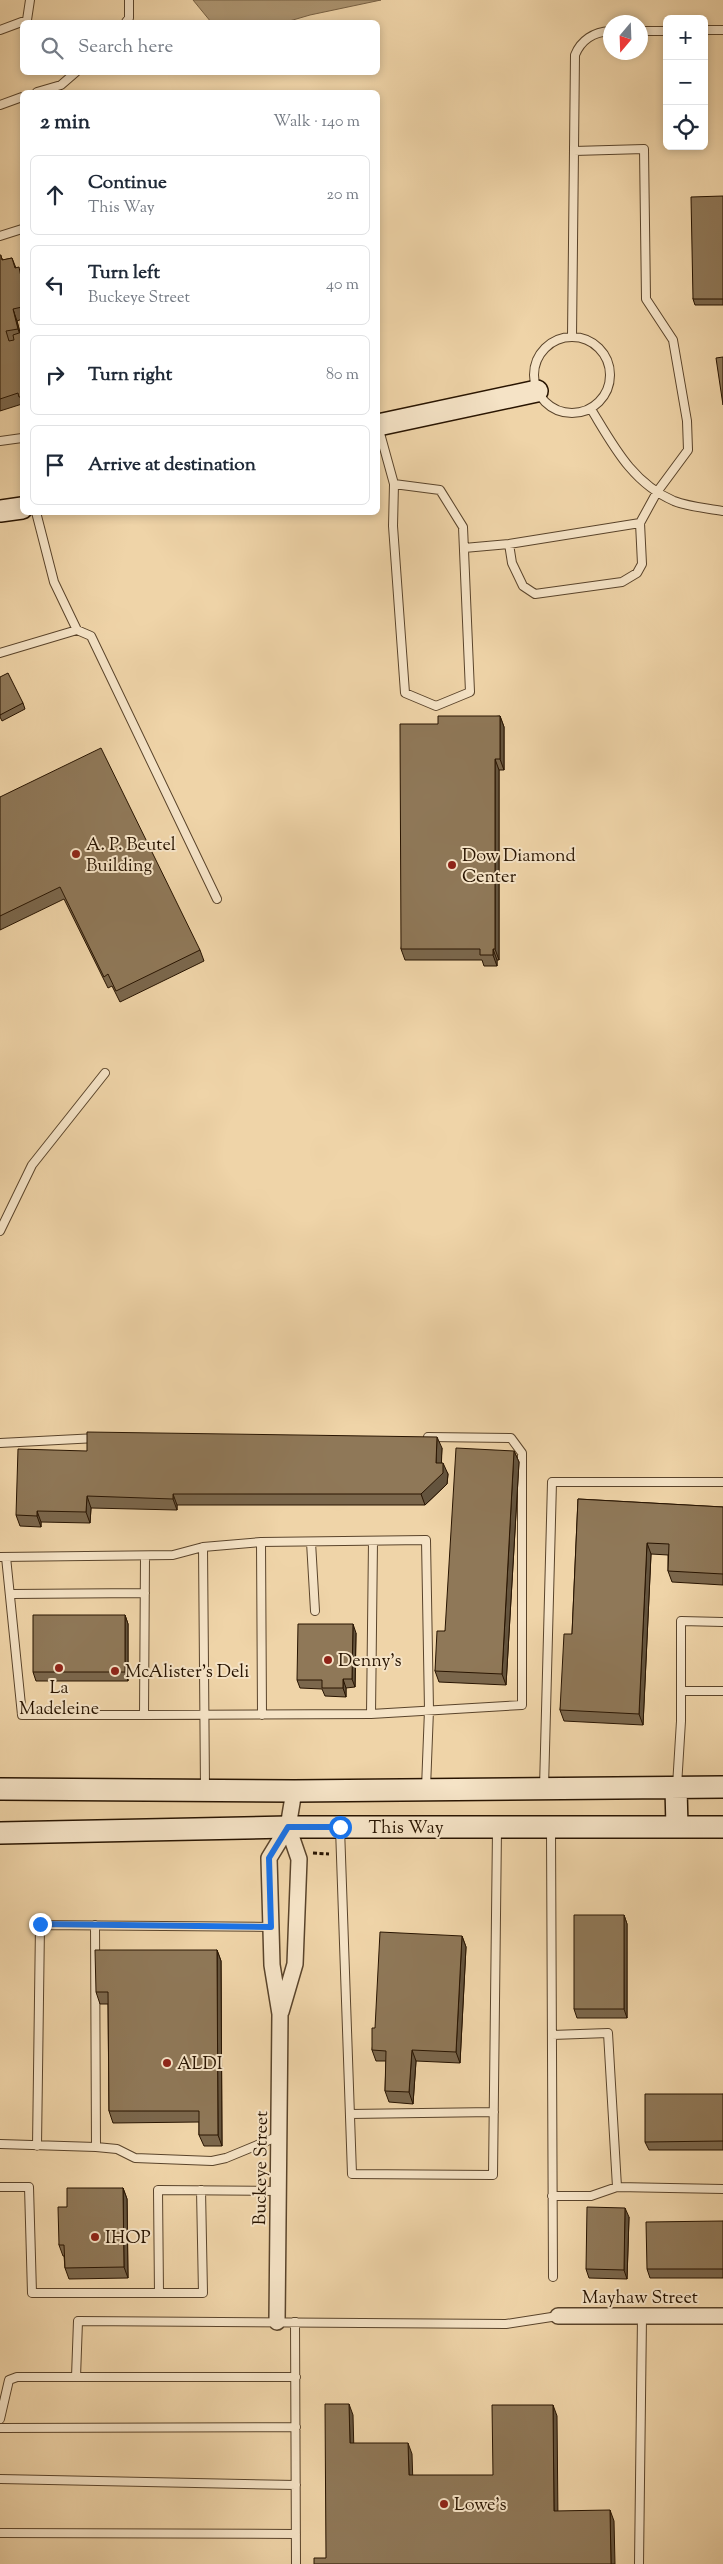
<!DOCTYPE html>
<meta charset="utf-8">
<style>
:root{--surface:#fff;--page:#f6f6f7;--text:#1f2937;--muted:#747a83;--line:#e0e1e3}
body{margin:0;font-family:"Sorts Mill Goudy",serif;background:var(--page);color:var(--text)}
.controls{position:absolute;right:15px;top:15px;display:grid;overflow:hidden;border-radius:8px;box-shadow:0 2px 8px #0003}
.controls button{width:45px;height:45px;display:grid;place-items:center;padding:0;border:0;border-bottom:1px solid var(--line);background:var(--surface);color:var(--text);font:25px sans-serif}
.compass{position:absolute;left:603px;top:15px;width:45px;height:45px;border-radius:50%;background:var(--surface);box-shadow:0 2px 8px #0003;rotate:199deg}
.stop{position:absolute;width:15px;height:15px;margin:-11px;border:4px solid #1a73e8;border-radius:50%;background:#fff}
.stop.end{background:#1a73e8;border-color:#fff;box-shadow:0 1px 5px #0008}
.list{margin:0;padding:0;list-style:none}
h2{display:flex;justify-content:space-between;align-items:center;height:65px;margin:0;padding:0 20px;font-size:21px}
h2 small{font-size:16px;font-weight:400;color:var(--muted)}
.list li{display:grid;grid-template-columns:32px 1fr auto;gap:15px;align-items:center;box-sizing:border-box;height:80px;margin:0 10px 10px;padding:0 10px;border:1px solid var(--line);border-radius:8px}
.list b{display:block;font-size:19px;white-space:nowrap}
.list p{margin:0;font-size:16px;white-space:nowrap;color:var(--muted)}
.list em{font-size:16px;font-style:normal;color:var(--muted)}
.icon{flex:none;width:28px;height:28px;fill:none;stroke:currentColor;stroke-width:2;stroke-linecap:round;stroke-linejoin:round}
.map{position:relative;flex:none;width:723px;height:2564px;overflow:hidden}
.search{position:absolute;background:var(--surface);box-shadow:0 2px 8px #0003;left:20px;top:20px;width:360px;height:55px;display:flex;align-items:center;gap:12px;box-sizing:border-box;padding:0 18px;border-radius:8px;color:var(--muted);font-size:19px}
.panel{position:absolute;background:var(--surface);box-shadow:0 2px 8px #0003;left:20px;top:90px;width:360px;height:425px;border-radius:8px}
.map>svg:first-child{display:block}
</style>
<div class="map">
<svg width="723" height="2564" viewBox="0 0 723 2564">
<rect width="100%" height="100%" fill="#efd4a8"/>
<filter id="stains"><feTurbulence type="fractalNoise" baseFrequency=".004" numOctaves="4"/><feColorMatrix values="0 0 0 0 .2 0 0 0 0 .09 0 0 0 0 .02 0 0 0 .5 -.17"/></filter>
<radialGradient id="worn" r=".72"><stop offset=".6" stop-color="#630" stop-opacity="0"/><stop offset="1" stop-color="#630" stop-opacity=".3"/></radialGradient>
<path fill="#ab936f" stroke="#776043" d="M193,0H381L310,15L286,22H211Z"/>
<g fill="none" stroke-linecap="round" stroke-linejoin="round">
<g stroke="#5a442b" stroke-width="10">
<path id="lane" d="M126,22L129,18V0
M0,30L27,20L30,0
M704,30H723
M640,31H667
M37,92L61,85L76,72
M0,105L22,97
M0,236L22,229
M534 375a38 38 0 1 1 76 0a38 38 0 1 1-76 0Z
M572,337L575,55C581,40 594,32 610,31
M591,409C613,445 632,483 674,501C689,507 707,508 723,511
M378,426L394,484L393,526L405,693L436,706L470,692L463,527L440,490L394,484
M0,441L22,438
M36,512L54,582L77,630
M509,544L512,563L523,586L535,594L622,582L637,573L642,564L640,523
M464,548L509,544L640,523L657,492L688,450L687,421L673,340L646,299L644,149L574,151
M0,653L77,630L91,636L217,899
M0,1231L32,1165L105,1073
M0,1443L97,1438
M261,1542L262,1715
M311,1542L315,1611
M203,1547L205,1788
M145,1556L144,1715L371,1714L522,1705V1453L511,1438L428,1437
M0,1557L173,1555L203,1547L261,1542L426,1540L429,1710L426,1788
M6,1557L22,1715H144
M11,1594L145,1593
M681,1691H723
M371,1714L373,1541
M677,1786L681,1721V1621L723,1622
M544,1788L552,1482H723
M340,1828L352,2174L493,2175L497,1829
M551,1829L553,2277
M95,1925L96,2147
M552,2035L608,2033L617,2187
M350,2114L494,2112
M0,2144L96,2147L117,2149L135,2158L212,2161L226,2158L279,2136
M37,2146L40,1925L271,1927
M0,2187H29L32,2293H203L201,2190
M552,2196H591L617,2187L723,2189
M159,2293L158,2190L278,2191
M295,2322L296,2564
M76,2377L78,2321L506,2324L558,2316
M0,2419L9,2380L17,2377H296
M0,2428L296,2427
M0,2479L296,2485
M0,2533L296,2534
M639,2564L642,2316"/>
</g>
<g stroke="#5a442b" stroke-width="18">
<path id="street" d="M281,2012L295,1964L299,1859L288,1827
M558,2316H723
M277,2322L280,2014L272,1965L269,1858L288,1827L294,1791"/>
</g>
<g stroke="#281401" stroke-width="24">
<path id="secondary" d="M378,425L537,391
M0,511L22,508
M676,1788L677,1827
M0,1789L294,1791L723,1787
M0,1833L288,1827H723"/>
</g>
<path stroke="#281401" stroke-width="3" stroke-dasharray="4 2.5" stroke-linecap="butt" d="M313,1853L329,1854"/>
<use href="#lane" stroke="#f5e3c6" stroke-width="8"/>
<use href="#street" stroke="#f5e3c6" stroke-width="15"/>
<use href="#secondary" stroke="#f5e3c6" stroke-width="21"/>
</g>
<path fill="#7b674c" stroke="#281401" d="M723,196V305H695L693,299Z
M0,255L3,260L12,258L16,268L22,277V319L17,321L20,333L22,332V406V404L0,411Z
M0,677L23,703L25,709L2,721L0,717Z
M500,716L504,727V770H499V960H497V966H484L482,960H405L401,949L438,724Z
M0,797L200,950L204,961L120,1002L112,986L108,988L64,899L0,930Z
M442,1448L441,1463L448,1474L447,1484L425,1505H177V1510L91,1508L90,1523L41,1522V1527L20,1526L16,1515L87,1451Z
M514,1451L519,1462L506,1685L439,1682L435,1671L445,1631Z
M578,1499L723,1507V1585L672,1582L668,1571V1555L651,1554L643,1725L564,1721L560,1710L572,1634Z
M125,1615L128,1624V1681H36L33,1672Z
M356,1633L355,1687L346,1688V1697L325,1696L322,1689L300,1688L297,1680Z
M624,1915L627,1924V2018H577L574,2009Z
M462,1936L466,1947L460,2063L416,2061L413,2104L389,2102L385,2091L386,2061H376L372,2050L375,2028Z
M217,1950L221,1961L222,2146H204L199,2135V2122L113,2123L109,2111L108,2004H100L96,1992Z
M723,2094V2150H649L645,2142Z
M123,2188L127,2199L128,2278L69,2279L65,2268L64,2256H63L59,2245L67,2207Z
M629,2217L627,2279L589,2278L586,2269Z
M723,2221V2278H650L647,2269Z"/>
<path fill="#64543e" stroke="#281401" d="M13,309L17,321L22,340L18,329Z
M500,716L504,727V770L500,759Z
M495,759L499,770V960L495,949Z
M493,949L497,960V966L493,955Z
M437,1437L442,1448L441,1474L436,1463Z
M514,1451L519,1462L506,1685L502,1674Z
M443,1463L448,1474L447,1484L425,1505L421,1494Z
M173,1494L177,1505V1510L173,1499Z
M87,1496L91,1508L90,1523L86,1512Z
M37,1511L41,1522V1527L37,1516Z
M647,1543L651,1554L643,1725L639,1714Z
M125,1615L128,1624V1681L125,1672Z
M353,1624L356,1633L355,1687L352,1679Z
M343,1679L346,1688V1697L343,1688Z
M624,1915L627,1924V2018L624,2009Z
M462,1936L466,1947L460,2063L456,2052Z
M217,1950L221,1961L222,2146L218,2135Z
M412,2050L416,2061L413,2104L409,2092Z
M123,2188L127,2199L128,2278L124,2267Z
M625,2208L629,2217L627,2279L624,2270Z
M349,2404L353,2415L354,2454L350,2443Z
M553,2405L557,2416L558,2522L554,2511Z
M408,2443L412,2454L413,2486L409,2475Z
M610,2510L614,2521L615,2564H611Z"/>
<path fill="#8f7858" stroke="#281401" d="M723,196V299H693L691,197Z
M0,255H1L2,260L12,258L15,268L19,267L22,282V307L13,309L18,329L6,331L9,341L14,340L13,335L22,332V397H19L18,393L0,399Z
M723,357V405L716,358Z
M8,673L23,703L0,715V677Z
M438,716H500V759H495V949H493V955H480V949H401L400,724H438Z
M101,748L200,950L116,991L108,974L104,977L60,887L0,916V797Z
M87,1432L437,1437L436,1463H443V1473L421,1494H173V1499L87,1496L86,1512L37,1511V1516L16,1515L18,1449L87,1451Z
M456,1448L514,1451L502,1674L435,1671L437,1631H445Z
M578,1499L723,1507V1574L668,1571L669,1544L647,1543L639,1714L560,1710L564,1634H572Z
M33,1615H125V1672H33Z
M298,1624H353L352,1679H343V1688H322V1680H297Z
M574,1915H624V2009H574Z
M380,1932L462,1936L456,2052L412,2050L409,2092L385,2091L386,2051L372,2050V2028H375Z
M95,1950H217L218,2135H199V2111H109L108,1992H96Z
M645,2094H723V2141L645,2142Z
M67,2188H123L124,2267L65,2268L64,2245H59L58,2207H67Z
M587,2207L625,2208L624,2270L586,2269Z
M723,2221V2269H647L646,2222Z
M325,2404H349L350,2443H408L409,2475H493L492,2405H553L554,2511L610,2510L611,2564H314V2558H326Z"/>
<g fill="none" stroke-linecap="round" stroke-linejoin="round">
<path stroke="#1a73e8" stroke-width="6" d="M40,1924L271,1927L269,1858L288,1827H340"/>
</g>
<g fill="#8f2418" stroke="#f5e3c6" stroke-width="2">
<circle cx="76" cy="854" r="5"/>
<circle cx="452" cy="865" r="5"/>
<circle cx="328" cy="1660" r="5"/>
<circle cx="59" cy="1668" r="5"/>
<circle cx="115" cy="1671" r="5"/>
<circle cx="167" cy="2063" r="5"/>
<circle cx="95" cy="2237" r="5"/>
<circle cx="444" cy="2504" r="5"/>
</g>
<g text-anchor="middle" stroke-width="4" stroke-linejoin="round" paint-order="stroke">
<g font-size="18" fill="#281401" stroke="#f5e3c6" text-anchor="start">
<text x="86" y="850">A. P. Beutel<tspan x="86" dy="21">Building</tspan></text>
<text x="462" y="861">Dow Diamond<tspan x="462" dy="21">Center</tspan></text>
<text x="338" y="1666">Denny's</text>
<text x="125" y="1677">McAlister's Deli</text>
<text x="59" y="1693" text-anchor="middle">La<tspan x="59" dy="21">Madeleine</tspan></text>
<text x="177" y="2069">ALDI</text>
<text x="105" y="2243">IHOP</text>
<text x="454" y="2510">Lowe's</text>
</g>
<g font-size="18" fill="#281401" stroke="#f5e3c6">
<text x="406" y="1833">This Way</text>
<text transform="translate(260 2168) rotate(-89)" y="6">Buckeye Street</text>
<text x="640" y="2303">Mayhaw Street</text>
</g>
</g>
<rect width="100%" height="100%" filter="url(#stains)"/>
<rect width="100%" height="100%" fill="url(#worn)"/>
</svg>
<div class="controls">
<button>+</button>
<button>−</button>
<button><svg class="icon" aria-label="locate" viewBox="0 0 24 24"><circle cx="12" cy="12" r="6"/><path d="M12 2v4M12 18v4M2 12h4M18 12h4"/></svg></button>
</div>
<svg class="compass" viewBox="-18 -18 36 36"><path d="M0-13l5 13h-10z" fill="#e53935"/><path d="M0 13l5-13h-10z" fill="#747a83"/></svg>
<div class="stop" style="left:340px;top:1827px"></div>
<div class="stop end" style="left:40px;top:1924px"></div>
<div class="search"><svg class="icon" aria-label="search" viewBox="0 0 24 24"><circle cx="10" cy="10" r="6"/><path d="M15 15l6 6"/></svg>Search here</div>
<section class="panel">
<h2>2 min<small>Walk · 140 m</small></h2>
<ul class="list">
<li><svg class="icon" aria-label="ahead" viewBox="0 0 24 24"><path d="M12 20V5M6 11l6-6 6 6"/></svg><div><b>Continue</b><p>This Way</p></div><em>20 m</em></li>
<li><svg class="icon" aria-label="left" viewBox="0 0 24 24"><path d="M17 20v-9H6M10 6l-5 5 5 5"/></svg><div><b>Turn left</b><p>Buckeye Street</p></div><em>40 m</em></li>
<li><svg class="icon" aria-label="right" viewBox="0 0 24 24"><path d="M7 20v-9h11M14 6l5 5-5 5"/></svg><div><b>Turn right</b></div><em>80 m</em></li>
<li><svg class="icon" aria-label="arrive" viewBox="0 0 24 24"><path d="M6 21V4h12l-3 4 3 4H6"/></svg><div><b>Arrive at destination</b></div></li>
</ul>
</section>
</div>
